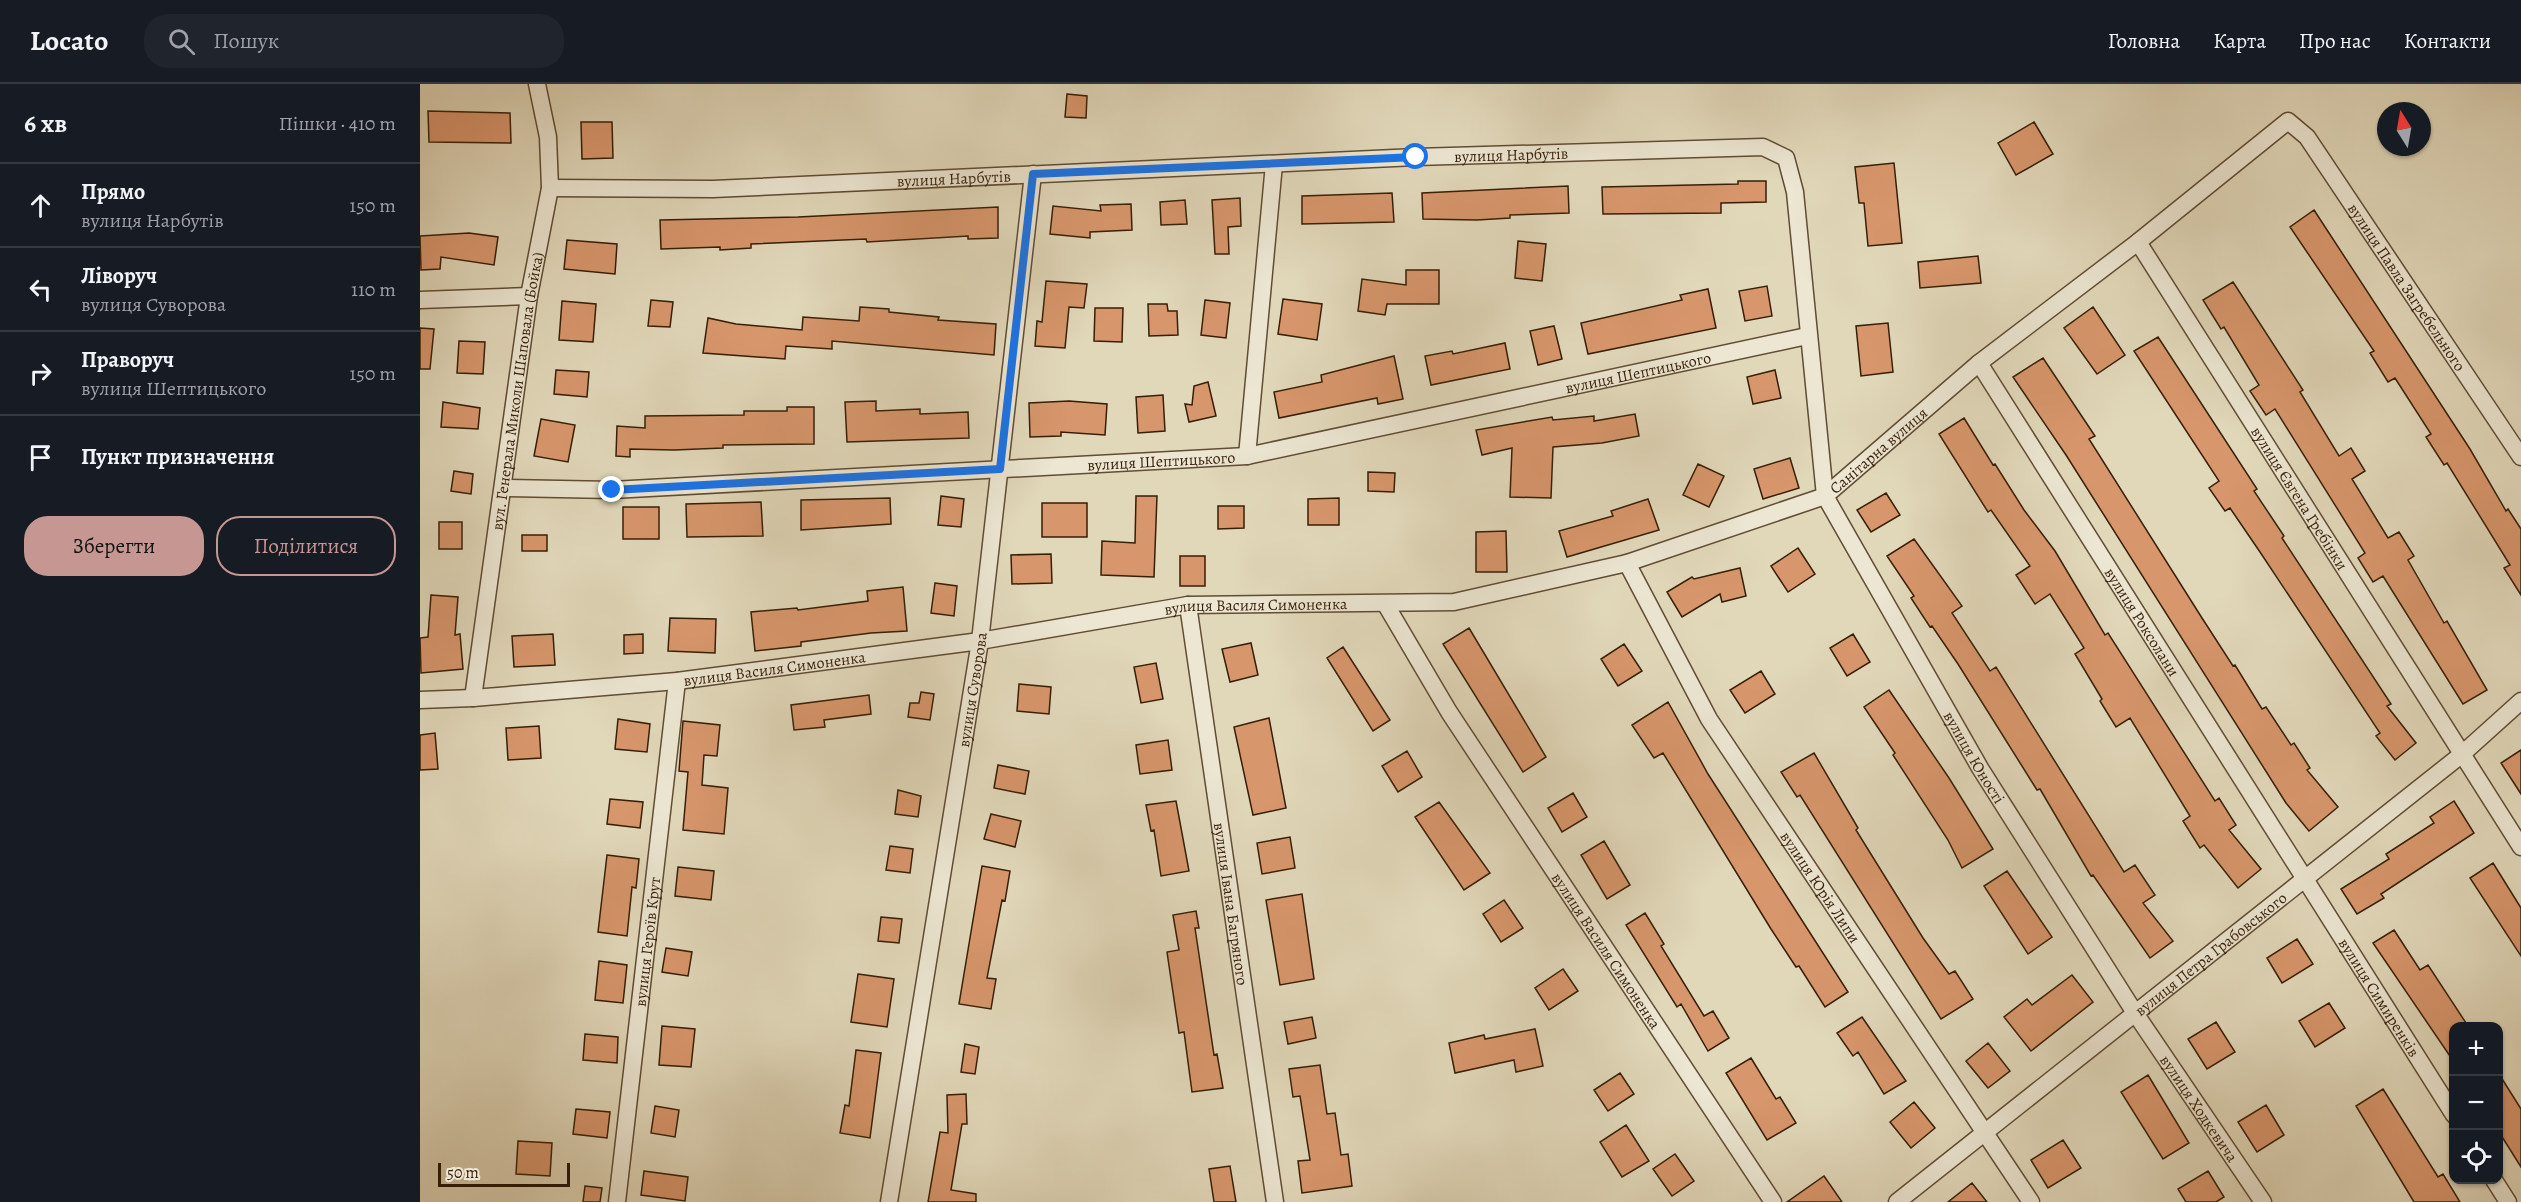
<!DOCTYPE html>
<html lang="uk">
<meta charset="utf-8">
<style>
:root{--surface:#171b24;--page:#20242c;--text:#f1f3f6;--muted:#9ea1a6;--line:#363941;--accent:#c59692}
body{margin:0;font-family:Alegreya,serif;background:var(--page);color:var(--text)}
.controls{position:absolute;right:18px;bottom:18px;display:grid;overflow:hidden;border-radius:12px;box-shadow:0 2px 4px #0004}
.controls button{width:54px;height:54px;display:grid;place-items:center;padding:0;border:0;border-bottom:2px solid var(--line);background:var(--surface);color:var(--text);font:30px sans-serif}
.compass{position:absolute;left:1957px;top:18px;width:54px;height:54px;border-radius:50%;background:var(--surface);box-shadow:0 2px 4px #0004;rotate:349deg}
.scale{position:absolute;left:18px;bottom:15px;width:132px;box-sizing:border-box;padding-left:6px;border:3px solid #361e07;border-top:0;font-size:16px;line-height:21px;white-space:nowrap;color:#361e07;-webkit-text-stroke:4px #ece6d2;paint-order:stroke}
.stop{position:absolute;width:18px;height:18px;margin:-14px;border:4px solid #1a73e8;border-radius:50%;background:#fff}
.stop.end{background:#1a73e8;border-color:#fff;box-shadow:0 2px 6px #0008}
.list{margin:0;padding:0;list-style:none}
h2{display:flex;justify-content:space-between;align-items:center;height:78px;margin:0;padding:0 24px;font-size:26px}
h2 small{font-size:20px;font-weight:400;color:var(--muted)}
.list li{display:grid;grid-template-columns:39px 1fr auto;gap:18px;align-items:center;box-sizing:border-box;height:84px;padding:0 24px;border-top:2px solid var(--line)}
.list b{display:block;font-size:22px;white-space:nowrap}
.list p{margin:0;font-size:20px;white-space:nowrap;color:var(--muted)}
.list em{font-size:20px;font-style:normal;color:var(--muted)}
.actions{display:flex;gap:12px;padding:18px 24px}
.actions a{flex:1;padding:14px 0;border:2px solid var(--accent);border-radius:24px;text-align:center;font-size:21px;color:var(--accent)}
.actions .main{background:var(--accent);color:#111}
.icon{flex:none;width:33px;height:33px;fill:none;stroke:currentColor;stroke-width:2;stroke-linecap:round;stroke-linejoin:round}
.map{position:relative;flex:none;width:2101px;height:1118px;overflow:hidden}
header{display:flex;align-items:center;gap:36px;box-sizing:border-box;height:84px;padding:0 30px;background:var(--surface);border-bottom:2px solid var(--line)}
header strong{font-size:28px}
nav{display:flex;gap:33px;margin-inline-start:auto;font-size:21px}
.search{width:420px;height:54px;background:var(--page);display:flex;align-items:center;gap:15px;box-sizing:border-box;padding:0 21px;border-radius:24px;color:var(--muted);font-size:22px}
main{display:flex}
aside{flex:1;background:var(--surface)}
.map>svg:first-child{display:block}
</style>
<header>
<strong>Locato</strong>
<div class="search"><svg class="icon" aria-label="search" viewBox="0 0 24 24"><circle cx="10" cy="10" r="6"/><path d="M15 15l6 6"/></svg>Пошук</div>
<nav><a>Головна</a><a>Карта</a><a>Про нас</a><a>Контакти</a></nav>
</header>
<main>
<aside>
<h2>6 хв<small>Пішки · 410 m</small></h2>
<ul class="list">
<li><svg class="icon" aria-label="ahead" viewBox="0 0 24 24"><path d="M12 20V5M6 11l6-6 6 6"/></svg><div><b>Прямо</b><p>вулиця Нарбутів</p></div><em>150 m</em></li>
<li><svg class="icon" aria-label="left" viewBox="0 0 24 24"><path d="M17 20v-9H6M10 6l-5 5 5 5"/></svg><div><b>Ліворуч</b><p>вулиця Суворова</p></div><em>110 m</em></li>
<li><svg class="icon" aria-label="right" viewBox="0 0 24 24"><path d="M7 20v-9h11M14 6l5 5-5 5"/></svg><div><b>Праворуч</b><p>вулиця Шептицького</p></div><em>150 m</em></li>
<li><svg class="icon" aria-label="arrive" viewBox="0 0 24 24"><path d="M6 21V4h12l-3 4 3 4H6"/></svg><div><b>Пункт призначення</b></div></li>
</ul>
<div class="actions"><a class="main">Зберегти</a><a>Поділитися</a></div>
</aside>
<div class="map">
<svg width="2101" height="1118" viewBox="0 0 2101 1118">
<rect width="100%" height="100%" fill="#e1d8ba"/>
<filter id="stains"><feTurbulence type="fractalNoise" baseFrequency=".00333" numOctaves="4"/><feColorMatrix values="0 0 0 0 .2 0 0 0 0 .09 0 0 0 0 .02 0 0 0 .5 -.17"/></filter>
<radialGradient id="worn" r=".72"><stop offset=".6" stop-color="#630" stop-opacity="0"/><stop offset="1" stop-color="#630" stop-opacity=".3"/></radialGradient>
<path fill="#d8966c" stroke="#361e07" stroke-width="1.5" d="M647,10L667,12L666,34L645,33Z
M8,27L90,29L91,59L9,58Z
M161,38H192L193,74L162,75Z
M1614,38L1633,70L1596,91L1578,59Z
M1474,79L1482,159L1448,162L1444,119H1439L1435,83Z
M1318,97H1346V118L1301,119V129L1183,130L1182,103L1318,100Z
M1148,102L1149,129L1090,131V134L1057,136L1003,135L1002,109Z
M972,109L974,138L882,140V112Z
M820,114L821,142L808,143L809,170H795L792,116Z
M765,116L767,140L741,141L740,118Z
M711,120L712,146L670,148V154L630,150L633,122L681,127L680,121Z
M578,123V154L548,155V152L447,158L446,155L331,160V164L300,166V163L241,165L240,136L378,133Z
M1894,126L2050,365L2086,427L2088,425L2101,445V511L2084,484L2090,481L2027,379L2024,381L2006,353L2011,350L1975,294L1968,298L1950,269L1954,267L1870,143Z
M49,149L78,153L74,181L21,173L20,185L1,186L0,152Z
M147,156L197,160L195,190L144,185Z
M1098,157L1126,160L1122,197L1095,194Z
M1558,172L1561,199L1500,204L1498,178Z
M986,186H1019V220H967L965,231L938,227L942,195L986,201Z
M626,197L667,200L664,224L649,223L645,264L615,262L617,237L622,238Z
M1813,198L1883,306L1880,308L1919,372L1931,364L1945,387L1932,395L1968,454L1979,448L1994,472L1988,476L2024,539L2027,537L2067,606L2043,620L1963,492L1953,498L1938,474L1945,469L1855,325L1846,331L1830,307L1839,301L1804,243L1801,245L1783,216Z
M1347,202L1352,232L1325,237L1319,207Z
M1288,205L1296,244L1168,270L1161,239L1262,216L1260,211Z
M863,215L902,220L897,256L858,250Z
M231,216L253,218L250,243L228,242Z
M785,216L810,219L806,254L781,251Z
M142,217L176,220L173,258L139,256Z
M728,220H747L748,227H757L758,251L729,252Z
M440,223L469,225V228L519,233L518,236L576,240L574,271L412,257V265L366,262L365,275L283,269L288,234L316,240L382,246L383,233L439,237Z
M1673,223L1705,271L1677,290L1644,244Z
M675,224H703L702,258L674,257Z
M1468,239L1473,288L1441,292L1436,242Z
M1134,242L1142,275L1118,281L1110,247Z
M0,244L14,245L10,285H0Z
M1738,253L1837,405L1834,407L1864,452L1862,454L1971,620L1967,622L1996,659L1975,676L1956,652L1960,649L1840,468L1810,424L1805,427L1789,404L1799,397L1714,267Z
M39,257L65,258L63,290L37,289Z
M1085,259L1090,285L1011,301L1005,272L1032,267L1033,270Z
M974,272L983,315L958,320L957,314L859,334L854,308L902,298L901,291Z
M1623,274L1675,352L1669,355L1782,534L1813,582L1815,581L1842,625L1846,623L1871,661L1874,659L1890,684L1887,686L1918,723L1889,747L1866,719L1646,371L1593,293Z
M136,286L169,288L167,313L134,310Z
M1355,286L1361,314L1333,320L1327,293Z
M788,298L796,332L769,338L765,320L772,321L774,302Z
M743,311L745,347L718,349L716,313Z
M456,317V327L500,325V330L548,328L549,354L427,358L425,318Z
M649,317L687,320L685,351L641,348V352L610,353L609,319Z
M23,318L60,324L58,345L21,343Z
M367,323H394V360L303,361V364L254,366L210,365V373L196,372L197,342L225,344V332L324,331V327H367Z
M1215,330L1219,352L1182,359L1133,363L1131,414L1090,413L1092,364L1062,371L1056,346L1132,333L1133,336L1174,332V337Z
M1544,334L1573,381L1575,380L1604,426L1635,467L1685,551L1688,549L1795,717L1799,714L1816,741L1809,746L1841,785L1818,804L1784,761L1780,764L1763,737L1770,732L1710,634L1696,643L1680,617L1682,615L1655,570L1664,564L1630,510L1615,520L1596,491L1610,482L1571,426L1568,428L1519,350Z
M121,335L155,341L148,378L114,372Z
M1370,374L1379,404L1343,415L1334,385Z
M1278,380L1304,392L1289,423L1263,411Z
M34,387L53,390L51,410L31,407Z
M948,388L975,389L974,408L948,407Z
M1466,409L1480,431L1451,448L1437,426Z
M521,412L544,415L541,443L518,441Z
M716,412H737L734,493L681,491L682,457L715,459Z
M470,414L471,440L381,446V416Z
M919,414V441H888V415Z
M1228,415L1239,446L1147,473L1139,447L1193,432L1191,427Z
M341,418L343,452L267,453L266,420Z
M622,419H667V453H622Z
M798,422H824V444L798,445Z
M203,423H239V455H203Z
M19,438H42V465H19Z
M1086,447L1087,488H1056V448Z
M102,451H127V467H102Z
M1494,455L1542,522L1532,529L1570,587L1576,583L1704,788L1715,781L1735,811L1723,819L1753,857L1730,874L1673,791L1671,792L1620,705L1617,706L1538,580L1512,542L1510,543L1491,514L1494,512L1467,472Z
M1378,464L1395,490L1368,508L1351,482Z
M631,470L632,499L592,500L591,471Z
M760,472H785V502H760Z
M1320,484L1326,512L1302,518L1300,510L1262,533L1247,508L1272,493L1274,495Z
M515,499L537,502L534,532L511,529Z
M483,503L487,547L451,549L381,558V562L335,567L331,528L377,524L378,526L448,517L447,507Z
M11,511L38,513L35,551L40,550L43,585L1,589L0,554L8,553Z
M250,534L296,535L295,569L248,567Z
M1049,544L1126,673L1103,688L1023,560Z
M133,550L135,581L94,583L92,552Z
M223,550V569L204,570V551Z
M1433,550L1450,578L1427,592L1410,564Z
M831,559L838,591L810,598L802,565Z
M1204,560L1222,587L1198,602L1181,575Z
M923,563L970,636L953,647L907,574Z
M736,579L743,615L721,619L714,583Z
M1341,587L1355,610L1325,629L1310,606Z
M599,600L631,603L629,630L597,627Z
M1469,606L1529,694L1573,765L1542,784L1528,756L1473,671L1475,669L1444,623Z
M501,608L514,610L510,636L488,633L490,619H499Z
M449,611L451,630L404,636L405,643L374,646L371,621Z
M1248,618L1288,690L1428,908L1405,923L1379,882L1376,883L1351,845L1243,669L1234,674L1212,641Z
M849,634L866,724L833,731L814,643Z
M198,635L230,640L227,668L195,665Z
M263,637L300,641L297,672L284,671L282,701L308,704L304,750L263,746L268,688L259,687Z
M119,642L121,674L88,676L86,644Z
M15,649L18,685L0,686V651Z
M748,656L752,686L720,690L716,661Z
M2101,666V710L2081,679Z
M987,667L1002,693L978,708L962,682Z
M1394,669L1438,744L1436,746L1503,854L1529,890L1535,887L1553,915L1521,935L1380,711L1377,713L1361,688Z
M578,681L609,687L605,710L574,704Z
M478,706L501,712L498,733L475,730Z
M1153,709L1167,733L1142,748L1128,724Z
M190,715L223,718L220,744L187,740Z
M756,717L769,787L741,792L734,746L731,747L726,721Z
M2034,717L2054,749L1961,810L1964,814L1937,830L1921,805L1969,775L1966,770L2014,739L2010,733Z
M1019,718L1070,789L1044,806L995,733Z
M571,730L601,737L595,763L564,755Z
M870,753L875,784L842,790L837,759Z
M1184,757L1210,801L1187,815L1161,771Z
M470,762L493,765L490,789L466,786Z
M187,771L219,775L216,804L212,803L207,852L178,848Z
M2073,779L2101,824V872L2050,794Z
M562,782L590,787L585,817L582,816L567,894L576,895L571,925L539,920Z
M258,783L294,787L291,816L255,812Z
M1587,787L1632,853L1608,870L1564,802Z
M882,810L894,895L860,901L846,816Z
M1084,816L1103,844L1081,858L1063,830Z
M776,827L779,844H775L794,971L797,970L803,1004L772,1008L764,948L759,949L747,868L759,866L753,831Z
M1225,829L1244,860L1241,862L1284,932L1293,927L1309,954L1288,967L1261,920L1257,923L1206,841Z
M461,833L482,835L479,859L458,857Z
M1974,846L2000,886L2008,881L2048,942H2034V978L1953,859Z
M1877,855L1893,880L1862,899L1847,874Z
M246,864L272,868L268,892L242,888Z
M179,877L207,881L203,919L175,916Z
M1143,885L1158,907L1129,926L1115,904Z
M438,890L474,895L467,943L431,938Z
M1652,891L1673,918L1611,967L1584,933L1607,915L1612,921Z
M1909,919L1925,944L1895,963L1879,937Z
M892,933L896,954L868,960L864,938Z
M1442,933L1486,997L1464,1010L1438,968L1433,972L1417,949Z
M1796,938L1815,968L1787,985L1768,955Z
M242,942L275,945L271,983L239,981Z
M1115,945L1123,982L1096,988L1094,976L1035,989L1029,959L1064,951L1065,955Z
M165,950L198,953L197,979L163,976Z
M1568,959L1590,987L1568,1004L1546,977Z
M545,960L559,963L555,990L541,988Z
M436,966L461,969L450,1054L420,1049L425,1021L429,1022Z
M1331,974L1356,1015L1360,1013L1376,1039L1347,1056L1306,989Z
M900,981L907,1030L915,1029L921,1071L928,1070L932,1102L882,1109L878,1077L890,1076L880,1012L873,1013L869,985Z
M1200,989L1214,1010L1188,1027L1174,1006Z
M2079,990L2101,1025V1083L2079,1048Z
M1728,991L1769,1059L1743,1075L1701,1008Z
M1963,1005L2018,1093L2023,1090L2040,1118H1994L1936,1022Z
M546,1010L547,1040H542L531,1106L556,1110V1118H508L520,1048L528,1049L527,1011Z
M1494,1018L1515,1044L1491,1064L1470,1038Z
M1846,1021L1864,1051L1837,1068L1818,1038Z
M235,1022L259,1026L255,1053L231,1049Z
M156,1025L190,1028L187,1054L153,1050Z
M1206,1041L1229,1077L1202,1093L1180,1058Z
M1643,1056L1661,1084L1628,1104L1611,1076Z
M98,1057L132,1059L130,1092L96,1090Z
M1255,1070L1274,1097L1252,1112L1233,1085Z
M810,1082L816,1118H794L789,1085Z
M224,1087L268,1093L265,1117L221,1111Z
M1788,1087L1804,1113L1796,1118H1766L1758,1105Z
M1404,1092L1422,1118H1367Z
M1552,1099L1567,1118H1528Z
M165,1102L182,1104L180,1118H163Z"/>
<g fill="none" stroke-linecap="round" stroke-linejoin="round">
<g stroke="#614c34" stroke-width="19">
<g id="minor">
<path id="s1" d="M130,104L293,105L996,73L1343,63L1366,74L1375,108L1405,412L1560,684L1715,929L1843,1118"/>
<path id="s2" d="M1718,158L2101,763"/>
<path d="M0,216L109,212"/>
<path id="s3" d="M1559,279L2034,1031"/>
<path d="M827,372L854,80"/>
<path id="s4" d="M84,404L192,406L827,372L1387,252"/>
<path id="s5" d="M1207,479L1289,635L1611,1118"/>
<path id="s6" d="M768,521L855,1118"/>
<path id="s7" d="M966,521L1029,628L1353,1118"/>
<path id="s8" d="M53,614L109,212L130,104L128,53L117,0"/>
<path id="s9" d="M0,616L53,614L257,597L560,557L768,521L1034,518L1207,479L1405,412L1559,279L1718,158L1868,37L1887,53L2101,373"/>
<path d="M2074,1096L2088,1118"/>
<path id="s10" d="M197,1118L257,597"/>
<path id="s11" d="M469,1118L560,557L613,90"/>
<path id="s12" d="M1477,1118L2041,671L2101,617"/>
</g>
</g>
<use href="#minor" stroke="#ece6d2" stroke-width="16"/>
</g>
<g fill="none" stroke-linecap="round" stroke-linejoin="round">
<path stroke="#1a73e8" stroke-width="8" d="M192,406L580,385L613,90L996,73"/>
</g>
<g text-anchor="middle" stroke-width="5" stroke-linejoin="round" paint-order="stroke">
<g font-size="16" fill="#361e07" stroke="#ece6d2">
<text dy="6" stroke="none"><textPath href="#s1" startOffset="962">вулиця Нарбутів</textPath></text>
<text dy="6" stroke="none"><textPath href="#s1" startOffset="404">вулиця Нарбутів</textPath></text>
<text dy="6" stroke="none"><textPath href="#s9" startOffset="2228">вулиця Павла Загребельного</textPath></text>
<text dy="6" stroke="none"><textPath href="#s4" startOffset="1144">вулиця Шептицького</textPath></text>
<text dy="6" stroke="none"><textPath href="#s8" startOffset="310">вул. Генерала Миколи Шаповала (Бойка)</textPath></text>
<text dy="6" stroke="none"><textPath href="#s9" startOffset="1497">Санітарна вулиця</textPath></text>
<text dy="6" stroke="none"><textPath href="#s4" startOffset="658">вулиця Шептицького</textPath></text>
<text dy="6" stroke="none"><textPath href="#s2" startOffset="303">вулиця Євгена Гребінки</textPath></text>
<text dy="6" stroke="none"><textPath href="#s9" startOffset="842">вулиця Василя Симоненка</textPath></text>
<text dy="6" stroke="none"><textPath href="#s3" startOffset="306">вулиця Роксолани</textPath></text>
<text dy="6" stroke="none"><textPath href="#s9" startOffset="356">вулиця Василя Симоненка</textPath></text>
<text dy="6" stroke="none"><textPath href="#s11" startOffset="519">вулиця Суворова</textPath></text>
<text dy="6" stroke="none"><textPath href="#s1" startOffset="1881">вулиця Юності</textPath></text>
<text dy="6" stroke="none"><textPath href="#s5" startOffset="378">вулиця Юрія Липи</textPath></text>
<text dy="6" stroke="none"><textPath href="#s6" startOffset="302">вулиця Івана Багряного</textPath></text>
<text dy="6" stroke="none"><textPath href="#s10" startOffset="262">вулиця Героїв Крут</textPath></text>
<text dy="6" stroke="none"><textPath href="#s7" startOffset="410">вулиця Василя Симоненка</textPath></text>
<text dy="6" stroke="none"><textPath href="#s12" startOffset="400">вулиця Петра Грабовського</textPath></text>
<text dy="6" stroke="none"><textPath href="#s3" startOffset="750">вулиця Симиренків</textPath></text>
<text dy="6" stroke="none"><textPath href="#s1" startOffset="2298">вулиця Ходкевича</textPath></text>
</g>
</g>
<rect width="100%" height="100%" filter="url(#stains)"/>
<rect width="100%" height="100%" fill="url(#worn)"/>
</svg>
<div class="controls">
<button>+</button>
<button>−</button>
<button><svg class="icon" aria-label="locate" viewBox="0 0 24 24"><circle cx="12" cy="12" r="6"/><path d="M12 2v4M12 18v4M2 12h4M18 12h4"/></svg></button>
</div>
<svg class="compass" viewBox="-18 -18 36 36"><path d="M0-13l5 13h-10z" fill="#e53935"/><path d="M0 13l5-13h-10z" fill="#9ea1a6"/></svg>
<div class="scale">50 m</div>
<div class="stop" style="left:996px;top:73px"></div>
<div class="stop end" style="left:192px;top:406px"></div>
</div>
</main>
